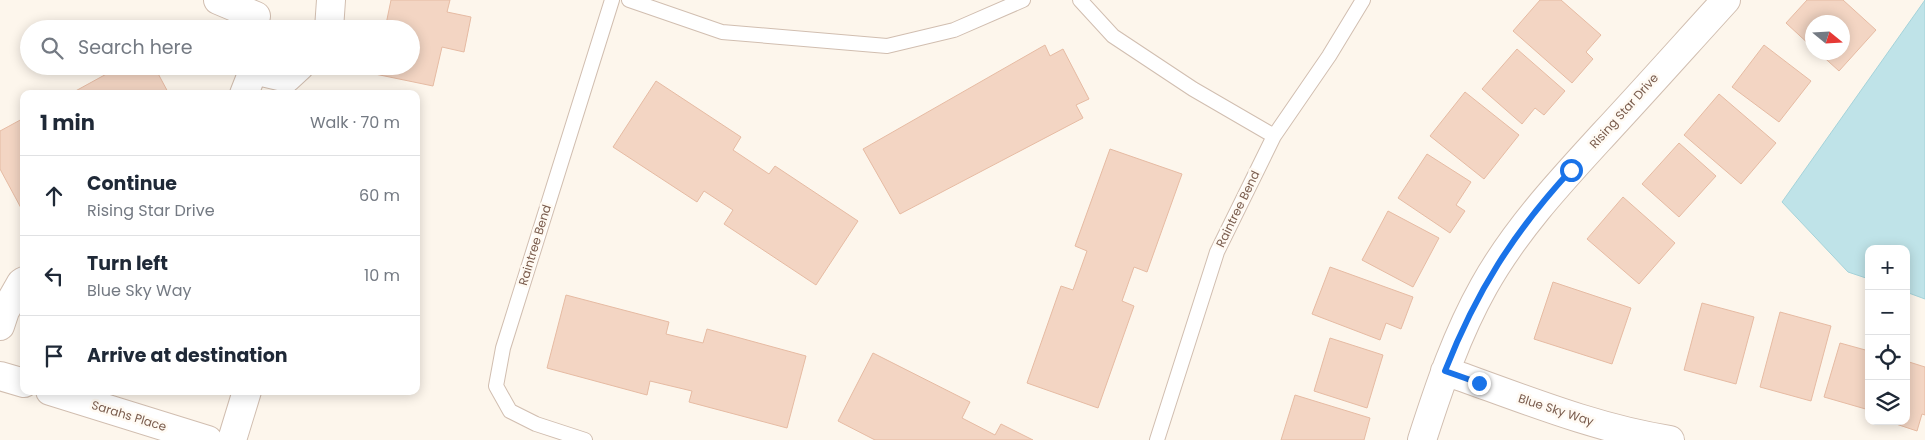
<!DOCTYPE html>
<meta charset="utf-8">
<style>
:root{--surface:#fff;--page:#f6f6f7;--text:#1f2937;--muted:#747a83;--line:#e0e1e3}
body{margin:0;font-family:Poppins,sans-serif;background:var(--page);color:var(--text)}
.controls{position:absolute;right:15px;bottom:15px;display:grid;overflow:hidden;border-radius:10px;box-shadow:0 2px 12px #0003}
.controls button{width:45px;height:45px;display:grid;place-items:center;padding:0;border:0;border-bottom:1px solid var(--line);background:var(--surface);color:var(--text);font:25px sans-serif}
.compass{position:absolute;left:1805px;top:15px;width:45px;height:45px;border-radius:50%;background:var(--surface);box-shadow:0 2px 12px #0003;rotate:108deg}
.stop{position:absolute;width:15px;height:15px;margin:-11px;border:4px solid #1a73e8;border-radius:50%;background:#fff}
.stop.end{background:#1a73e8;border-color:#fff;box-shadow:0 1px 5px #0008}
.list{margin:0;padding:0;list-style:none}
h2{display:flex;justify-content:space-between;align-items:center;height:65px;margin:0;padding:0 20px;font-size:21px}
h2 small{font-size:16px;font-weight:400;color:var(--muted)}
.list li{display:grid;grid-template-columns:32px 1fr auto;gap:15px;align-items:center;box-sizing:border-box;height:80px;padding:0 20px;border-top:1px solid var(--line)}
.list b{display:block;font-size:19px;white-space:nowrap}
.list p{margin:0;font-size:16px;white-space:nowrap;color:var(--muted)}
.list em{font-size:16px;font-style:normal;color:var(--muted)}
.icon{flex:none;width:28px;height:28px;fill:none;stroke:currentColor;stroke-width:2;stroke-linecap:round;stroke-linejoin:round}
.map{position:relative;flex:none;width:1925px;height:440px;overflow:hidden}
.search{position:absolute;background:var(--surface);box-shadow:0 2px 12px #0003;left:20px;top:20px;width:400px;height:55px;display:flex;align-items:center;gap:12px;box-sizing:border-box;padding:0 18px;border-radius:28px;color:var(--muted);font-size:19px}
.panel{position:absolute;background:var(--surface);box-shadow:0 2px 12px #0003;left:20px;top:90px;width:400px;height:305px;border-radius:10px}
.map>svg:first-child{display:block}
</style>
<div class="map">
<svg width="1925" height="440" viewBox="0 0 1925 440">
<rect width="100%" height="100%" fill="#fdf6ec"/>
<path fill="#bfe3e8" stroke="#a5d3da" d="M1925,0V299L1906,292V249H1869V279L1848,272L1782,202Z"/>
<path fill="#f3d5c3" stroke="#e6bba3" d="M391,0H450L447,12L471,17L464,52L442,47L433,86L375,74L376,66H411V29H385Z
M1540,0H1561L1601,35L1586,52L1593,59L1572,83L1513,31Z
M1807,0H1843L1876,30L1839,71L1818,52H1842V22H1812V47L1786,23Z
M1045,45L1050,56L1063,49L1089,99L1076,105L1083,118L900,214L863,149Z
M1764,45L1811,81L1779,122L1732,87Z
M1517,49L1565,91L1544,115L1535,108L1522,124L1482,89Z
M121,66H154L169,94H70Z
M656,81L741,137L733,150L769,174L775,166L858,221L816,285L724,224L733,210L704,191L697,202L613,147Z
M1465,92L1519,135L1484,179L1430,136Z
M1719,94L1776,143L1741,184L1684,135Z
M24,118V207L21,208L0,169V131Z
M1679,143L1716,176L1679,217L1642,184Z
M1110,149L1182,174L1147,272L1134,267L1122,301L1134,306L1098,408L1027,383L1061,286L1073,290L1087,251L1075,246Z
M1427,154L1471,182L1456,205L1465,211L1450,233L1398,198Z
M1623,197L1675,243L1639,284L1587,239Z
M1388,211L1439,238L1413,287L1362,260Z
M1330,267L1413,297L1401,329L1386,323L1380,340L1312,314Z
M1553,282L1631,308L1612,364L1534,339Z
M566,295L669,322L666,334L703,343L707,329L806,356L787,428L689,402L692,391L650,381L647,395L547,368Z
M1702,303L1754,317L1736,384L1684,370Z
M1780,312L1831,326L1811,401L1760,387Z
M1330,338L1383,355L1367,408L1314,391Z
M1840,343L1869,351V410L1824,397Z
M873,353L970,402L962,418L995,435L1001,424L1033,440H875L838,421Z
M1906,361L1925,367V415L1922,414L1917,431L1887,421H1906Z
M1295,395L1370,418L1364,440H1281Z"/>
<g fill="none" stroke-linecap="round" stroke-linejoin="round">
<g stroke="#d1beb0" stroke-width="16">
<path id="lane" d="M629,0L722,32L887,46L954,30L1023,0
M1080,0L1113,36L1193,89L1274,136
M585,440L536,424L510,411L496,386L503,348L612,0
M1157,440L1217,252L1274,136L1329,56L1363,0"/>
</g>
<g stroke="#d1beb0" stroke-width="30">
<path id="street" d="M218,0L256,16
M329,29L331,0
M254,70L287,78L300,66
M244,94L255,66
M0,326L5,311L21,283L24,281
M1445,371C1519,397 1593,428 1670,440
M0,376L24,383
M50,391L208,440
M232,440L247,391
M1422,440C1439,387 1457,334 1484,286C1516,229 1560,182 1604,134C1645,90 1685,45 1726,0"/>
</g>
<use href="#lane" stroke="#fff" stroke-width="14"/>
<use href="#street" stroke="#fff" stroke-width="28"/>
</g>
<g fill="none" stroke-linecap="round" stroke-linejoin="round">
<path stroke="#1a73e8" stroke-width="6" d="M1479,383L1445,371C1476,292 1513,233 1571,170"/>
</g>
<g text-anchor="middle" stroke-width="5" stroke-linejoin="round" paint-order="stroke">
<g font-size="12" fill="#7a5c4d" stroke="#fffaf3">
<text transform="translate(1624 111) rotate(-48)" y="4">Rising Star Drive</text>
<text transform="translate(1238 209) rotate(-64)" y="4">Raintree Bend</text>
<text transform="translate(535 245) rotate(-73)" y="4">Raintree Bend</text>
<text transform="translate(1556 410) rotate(18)" y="4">Blue Sky Way</text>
<text transform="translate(129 416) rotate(17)" y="4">Sarahs Place</text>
</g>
</g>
</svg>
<div class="controls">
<button>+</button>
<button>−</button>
<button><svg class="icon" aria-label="locate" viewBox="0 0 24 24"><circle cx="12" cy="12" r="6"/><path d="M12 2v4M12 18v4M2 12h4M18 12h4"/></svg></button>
<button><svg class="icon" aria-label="layers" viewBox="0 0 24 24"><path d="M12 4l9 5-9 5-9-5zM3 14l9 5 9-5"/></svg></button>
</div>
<svg class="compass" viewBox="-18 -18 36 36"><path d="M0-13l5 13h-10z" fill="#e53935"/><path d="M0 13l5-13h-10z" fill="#747a83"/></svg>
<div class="stop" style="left:1571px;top:170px"></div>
<div class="stop end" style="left:1479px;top:383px"></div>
<div class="search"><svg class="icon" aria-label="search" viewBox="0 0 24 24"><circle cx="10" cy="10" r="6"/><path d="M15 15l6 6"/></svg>Search here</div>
<section class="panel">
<h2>1 min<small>Walk · 70 m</small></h2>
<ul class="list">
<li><svg class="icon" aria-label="ahead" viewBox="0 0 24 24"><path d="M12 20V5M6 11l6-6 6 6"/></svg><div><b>Continue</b><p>Rising Star Drive</p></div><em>60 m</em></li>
<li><svg class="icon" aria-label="left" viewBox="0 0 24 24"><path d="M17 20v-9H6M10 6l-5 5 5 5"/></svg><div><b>Turn left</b><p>Blue Sky Way</p></div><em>10 m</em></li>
<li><svg class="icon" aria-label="arrive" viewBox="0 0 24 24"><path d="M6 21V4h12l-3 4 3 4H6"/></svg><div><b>Arrive at destination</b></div></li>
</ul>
</section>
</div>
